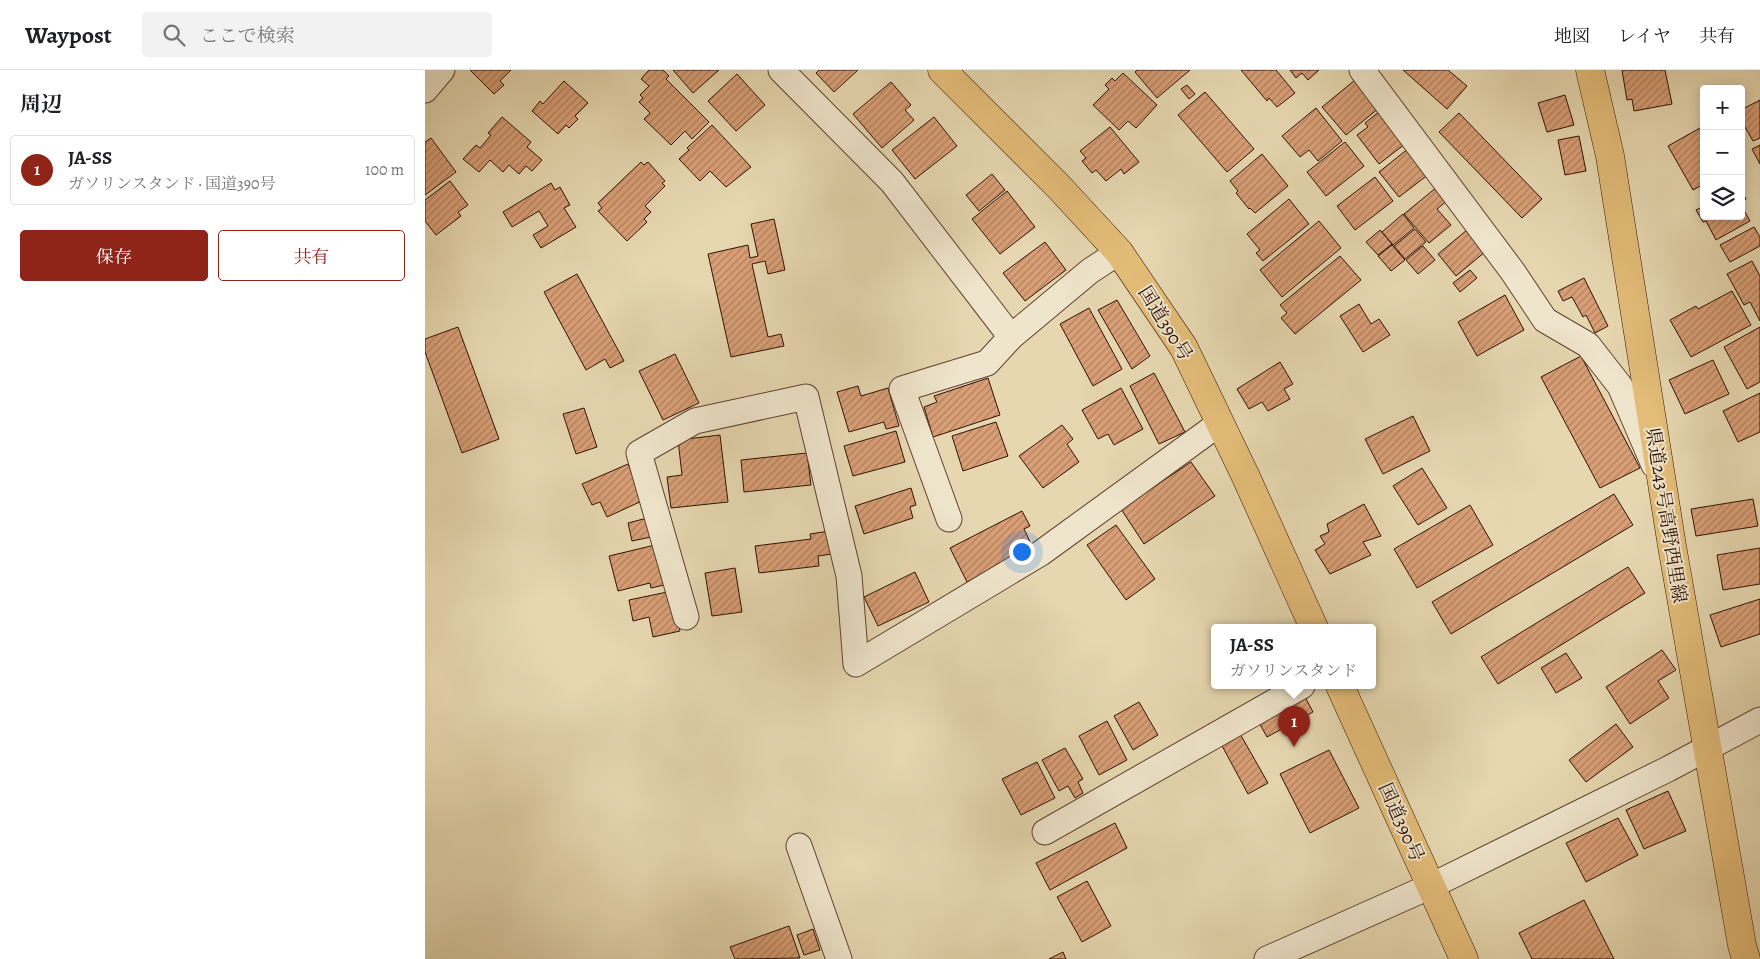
<!DOCTYPE html>
<html lang="ja">
<meta charset="utf-8">
<style>
:root{--surface:#fff;--page:#f2f2f2;--text:#202124;--muted:#757577;--line:#e0e0e0;--accent:#8f2418}
body{margin:0;font-family:Alegreya,"Noto Serif JP",serif;background:var(--page);color:var(--text)}
.controls{position:absolute;right:15px;top:15px;display:grid;overflow:hidden;border-radius:5px;box-shadow:0 2px 12px #0003}
.controls button{width:45px;height:45px;display:grid;place-items:center;padding:0;border:0;border-bottom:1px solid var(--line);background:var(--surface);color:var(--text);font:25px sans-serif}
.you{position:absolute;left:596px;top:481px;width:18px;height:18px;margin:-12px;border:4px solid #fff;border-radius:50%;background:#1a73e8;box-shadow:0 0 0 8px #1a73e833}
.badge{display:grid;place-items:center;width:32px;height:32px;border-radius:50%;background:var(--accent);color:#fff;font-size:16px;font-weight:700}
.pin{position:absolute;translate:-50% -41px;filter:drop-shadow(0 1px 2px #0008)}
.pin::after{content:'';position:absolute;top:26px;width:18px;height:15px;background:inherit;clip-path:polygon(0 0,100% 0,50% 100%)}
.popup{position:absolute;left:786px;top:554px;width:165px;height:65px;box-sizing:border-box;display:grid;place-content:center;border-radius:5px;background:var(--surface);filter:drop-shadow(0 1px 4px #0005);font-size:16px;white-space:nowrap;color:var(--muted)}
.popup b{font-size:19px;color:var(--text)}
.popup::after{content:'';position:absolute;left:50%;top:100%;margin-left:-10px;border:10px solid transparent;border-top-color:var(--surface)}
.list{margin:0;padding:0;list-style:none}
h2{display:flex;justify-content:space-between;align-items:center;height:65px;margin:0;padding:0 20px;font-size:21px}
h2 small{font-size:16px;font-weight:400;color:var(--muted)}
.list li{display:grid;grid-template-columns:32px 1fr auto;gap:15px;align-items:center;box-sizing:border-box;height:70px;margin:0 10px 10px;padding:0 10px;border:1px solid var(--line);border-radius:5px}
.list b{display:block;font-size:19px;white-space:nowrap}
.list p{margin:0;font-size:16px;white-space:nowrap;color:var(--muted)}
.list em{font-size:16px;font-style:normal;color:var(--muted)}
.actions{display:flex;gap:10px;padding:15px 20px}
.actions a{flex:1;padding:11px 0;border:1px solid var(--accent);border-radius:5px;text-align:center;font-size:18px;color:var(--accent)}
.actions .main{background:var(--accent);color:#fff}
.icon{flex:none;width:28px;height:28px;fill:none;stroke:currentColor;stroke-width:2;stroke-linecap:round;stroke-linejoin:round}
.map{position:relative;flex:none;width:1335px;height:889px;overflow:hidden}
header{display:flex;align-items:center;gap:30px;box-sizing:border-box;height:70px;padding:0 25px;background:var(--surface);border-bottom:1px solid var(--line)}
header strong{font-size:24px}
nav{display:flex;gap:28px;margin-inline-start:auto;font-size:18px}
.search{width:350px;height:45px;background:var(--page);display:flex;align-items:center;gap:12px;box-sizing:border-box;padding:0 18px;border-radius:5px;color:var(--muted);font-size:19px}
main{display:flex}
aside{flex:1;background:var(--surface)}
.map>svg:first-child{display:block}
</style>
<header>
<strong>Waypost</strong>
<div class="search"><svg class="icon" aria-label="search" viewBox="0 0 24 24"><circle cx="10" cy="10" r="6"/><path d="M15 15l6 6"/></svg>ここで検索</div>
<nav><a>地図</a><a>レイヤ</a><a>共有</a></nav>
</header>
<main>
<aside>
<h2>周辺<small></small></h2>
<ul class="list">
<li><span class="badge">1</span><div><b>JA-SS</b><p>ガソリンスタンド · 国道390号</p></div><em>100 m</em></li>
</ul>
<div class="actions"><a class="main">保存</a><a>共有</a></div>
</aside>
<div class="map">
<svg width="1335" height="889" viewBox="0 0 1335 889">
<defs>
<pattern id="building-hatch" width="6" height="6" patternUnits="userSpaceOnUse" patternTransform="scale(1.25)"><rect width="6" height="6" fill="#d99f76"/><path d="M-1 1l2-2M0 6l6-6M5 7l2-2" fill="none" stroke="#b0805f"/></pattern>
</defs>
<rect width="100%" height="100%" fill="#e6d7b0"/>
<filter id="stains"><feTurbulence type="fractalNoise" baseFrequency=".004" numOctaves="4"/><feColorMatrix values="0 0 0 0 .2 0 0 0 0 .09 0 0 0 0 .02 0 0 0 .5 -.17"/></filter>
<radialGradient id="worn" r=".72"><stop offset=".6" stop-color="#630" stop-opacity="0"/><stop offset="1" stop-color="#630" stop-opacity=".3"/></radialGradient>
<path fill="url(#building-hatch)" stroke="#301104" d="M45,0H86L75,11L79,15L69,24Z
M224,0H238L244,6L241,9L284,52L267,69L260,61L246,75L219,49L225,43L214,32L218,28L215,25L224,16L216,9Z
M248,0H294L268,23Z
M394,0H433L409,22L391,3Z
M712,0H765L732,28L710,2Z
M816,0H851L870,23L852,37L844,28L842,31Z
M865,0H894L883,10L877,3L871,8Z
M978,0H1023L1042,16L1022,39Z
M1197,0H1240L1247,34L1209,41L1207,29L1202,30Z
M698,3L732,35L711,58L703,51L694,60L668,35L684,19L680,15L687,8L690,11Z
M312,4L340,35L311,61L283,31Z
M930,10L954,38L921,65L897,37Z
M139,11L163,33L150,46L153,49L144,58L141,55L133,64L107,41L115,31L118,34Z
M466,12L486,35L480,40L489,50L457,78L428,44Z
M762,15L770,24L764,29L756,19Z
M780,22L829,79L802,102L753,45Z
M1140,25L1149,55L1122,62L1113,33Z
M1335,30V68L1328,71L1316,50V40Z
M891,38L917,71L893,91L884,80L875,87L857,66Z
M955,41L980,74L954,94L932,65L943,57L940,53Z
M1034,43L1117,129L1097,148L1014,62Z
M77,47L106,72L102,77L117,90L107,101L101,96L94,104L84,95L78,102L65,90L54,102L38,89L51,75L55,78L66,65L63,63Z
M509,47L532,76L490,109L467,80Z
M287,55L326,97L301,117L285,101L275,111L254,89L264,80L262,78Z
M685,57L714,92L699,104L696,99L681,111L671,100L667,103L657,91L661,88L655,81Z
M1275,58L1279,64V114L1268,120L1243,76Z
M1154,66L1161,101L1140,105L1133,70Z
M6,68L31,102L0,125V72Z
M920,72L939,96L901,126L882,102Z
M1335,75V94L1327,79Z
M984,78L1004,104L974,127L954,102Z
M837,84L863,116L830,143L825,138L824,139L811,123L813,121L805,111Z
M216,92L219,95L223,92L240,111L237,113L240,116L220,136L226,142L219,149L222,152L202,171L173,141L177,138L173,133Z
M567,104L580,120L554,141L541,125Z
M950,107L968,131L930,160L912,136Z
M25,111L43,135L33,142L36,146L11,165L0,151V130Z
M126,113L130,120L135,117L145,135L139,138L151,157L116,178L108,165L123,156L114,141L87,157L78,142Z
M1012,117L1023,130L1012,139L1026,155L1004,173L979,144Z
M1316,120L1321,129L1316,132Z
M582,121L610,157L575,184L547,149Z
M864,129L884,154L838,191L831,183L835,180L822,164Z
M1316,135L1325,151L1291,170L1281,151L1278,152L1271,140L1279,136V146H1316Z
M978,144L989,158L968,175L957,162Z
M349,149L360,200L343,204L340,191L327,194L343,267L356,264L359,276L306,287L283,184L323,175L325,188L333,186L326,154Z
M894,151L916,178L857,227L835,200Z
M1329,157L1335,167V176L1305,192L1295,175Z
M990,159L1001,172L980,189L969,176Z
M955,160L967,174L953,185L941,172Z
M1042,160L1060,182L1031,206L1013,184Z
M620,172L641,200L600,231L578,203Z
M967,175L980,190L966,201L953,186Z
M998,176L1010,190L993,204L981,190Z
M915,186L936,210L870,264L856,248L862,243L855,235Z
M1327,191L1335,206V251L1325,232L1319,235L1302,204Z
M1045,200L1052,208L1035,222L1028,213Z
M152,204L199,291L185,298L180,289L161,300L119,222Z
M1159,208L1183,256L1170,263L1161,245L1158,247L1147,227L1138,231L1133,221Z
M1307,221L1326,255L1266,287L1245,250L1271,236L1273,239Z
M1080,225L1099,260L1052,286L1033,252Z
M692,230L725,286L707,299L673,240Z
M934,234L946,254L954,249L965,265L938,282L915,246Z
M664,238L697,299L668,316L635,254Z
M33,257L74,369L37,383L0,282V269Z
M1335,257V312L1322,319L1299,277Z
M250,284L274,333L238,350L214,301Z
M1156,286L1215,398L1175,418L1116,307Z
M1288,290L1304,324L1260,344L1244,310Z
M855,292L868,314L859,319L865,329L843,341L837,332L824,339L812,319Z
M729,303L760,362L734,374L705,316Z
M563,308L575,345L508,367L499,337L512,332L509,326Z
M433,316L436,326L463,318L474,356L461,359L459,352L424,362L412,322Z
M696,318L718,359L689,375L683,364L673,369L657,340Z
M1335,323V362L1313,372L1298,341Z
M159,338L172,377L151,384L138,344Z
M988,346L1005,381L958,404L940,369Z
M571,352L583,386L538,401L527,366Z
M637,355L648,369L642,374L654,392L618,418L594,386Z
M471,361L480,392L428,406L419,376Z
M295,365L303,432L246,438L242,407L257,405L253,370Z
M382,383L386,415L319,422L316,390Z
M766,392L790,426L719,474L696,439Z
M203,394L219,430L182,447L175,432L167,435L157,414Z
M997,398L1022,438L993,455L968,416Z
M486,418L491,435L485,437L488,448L439,464L430,436Z
M1189,424L1208,455L1026,564L1007,532Z
M1328,429L1333,456L1271,466L1266,439Z
M939,434L956,466L938,472L946,485L905,504L890,480L900,474L895,466L904,462L902,454Z
M1045,435L1068,475L992,518L969,479Z
M597,441L605,456L599,459L608,478L542,512L525,478Z
M222,448L226,467L207,471L203,453Z
M691,455L730,509L701,530L662,475Z
M405,461L407,484L393,486L394,496L334,503L330,476L386,469L385,464Z
M230,475L239,515L226,518L225,513L193,521L184,486Z
M1335,478V514L1298,520L1292,485Z
M1203,497L1220,523L1073,614L1056,587Z
M310,498L317,542L287,546L280,503Z
M490,502L504,532L453,556L439,527Z
M247,521L255,561L228,567L224,547L208,551L204,530Z
M1335,529V564L1296,577L1285,545Z
M1237,580L1251,600L1233,611L1244,628L1205,654L1181,617Z
M1141,583L1157,608L1131,623L1116,598Z
M878,623L888,642L842,667L832,649Z
M714,632L733,665L708,680L689,646Z
M682,651L702,690L674,705L654,666Z
M1191,654L1208,677L1161,712L1144,690Z
M814,662L843,713L823,724L795,672Z
M640,678L658,709L653,712L658,723L650,728L643,716L634,721L617,690Z
M904,680L934,738L885,763L855,704Z
M612,692L630,728L596,745L577,709Z
M1243,721L1261,761L1219,779L1201,740Z
M1193,748L1213,785L1161,812L1141,773Z
M690,753L702,778L625,820L611,793Z
M662,811L686,856L657,872L632,827Z
M1159,830L1189,889H1107L1094,863Z
M364,856L375,888L310,889L305,877Z
M388,859L395,880L379,885L372,865Z
M638,882L641,889H624Z"/>
<g fill="none" stroke-linecap="round" stroke-linejoin="round">
<g stroke="#5e422f" stroke-width="27">
<path id="minor" d="M356,0L467,112L586,267L665,201L694,182
M937,0L1088,202L1120,250L1163,275L1195,316L1229,395
M0,20L17,0
M524,449L477,319L562,293L586,267
M261,547L214,383L270,351L381,327L424,506L431,594L616,483L795,353
M620,762L877,616
M374,776L414,889
M842,889L1006,816L1243,699L1335,650"/>
</g>
<g stroke="#301104" stroke-width="29">
<path id="major" d="M1165,0L1185,86L1247,476L1317,875L1321,889"/>
</g>
<g stroke="#301104" stroke-width="29">
<path id="highway" d="M517,0L633,116L694,182L759,278L821,407L889,558
M915,616L1039,889"/>
</g>
<use href="#minor" stroke="#efe5cc" stroke-width="25"/>
<use href="#major" stroke="#e3bc78" stroke-width="28"/>
<use href="#highway" stroke="#e3bc78" stroke-width="28"/>
</g>
<g text-anchor="middle" stroke-width="4" stroke-linejoin="round" paint-order="stroke">
<g font-size="19" fill="#301104" stroke="#efe5cc">
<text transform="translate(741 253) rotate(58)" y="7">国道390号</text>
<text transform="translate(1242 445) rotate(81)" y="7">県道243号高野西里線</text>
<text transform="translate(977 752) rotate(66)" y="7">国道390号</text>
</g>
</g>
<rect width="100%" height="100%" filter="url(#stains)"/>
<rect width="100%" height="100%" fill="url(#worn)"/>
</svg>
<div class="controls">
<button>+</button>
<button>−</button>
<button><svg class="icon" aria-label="layers" viewBox="0 0 24 24"><path d="M12 4l9 5-9 5-9-5zM3 14l9 5 9-5"/></svg></button>
</div>
<div class="you"></div>
<div class="pin badge" style="left:869px;top:677px">1</div>
<div class="popup"><b>JA-SS</b>ガソリンスタンド</div>
</div>
</main>
